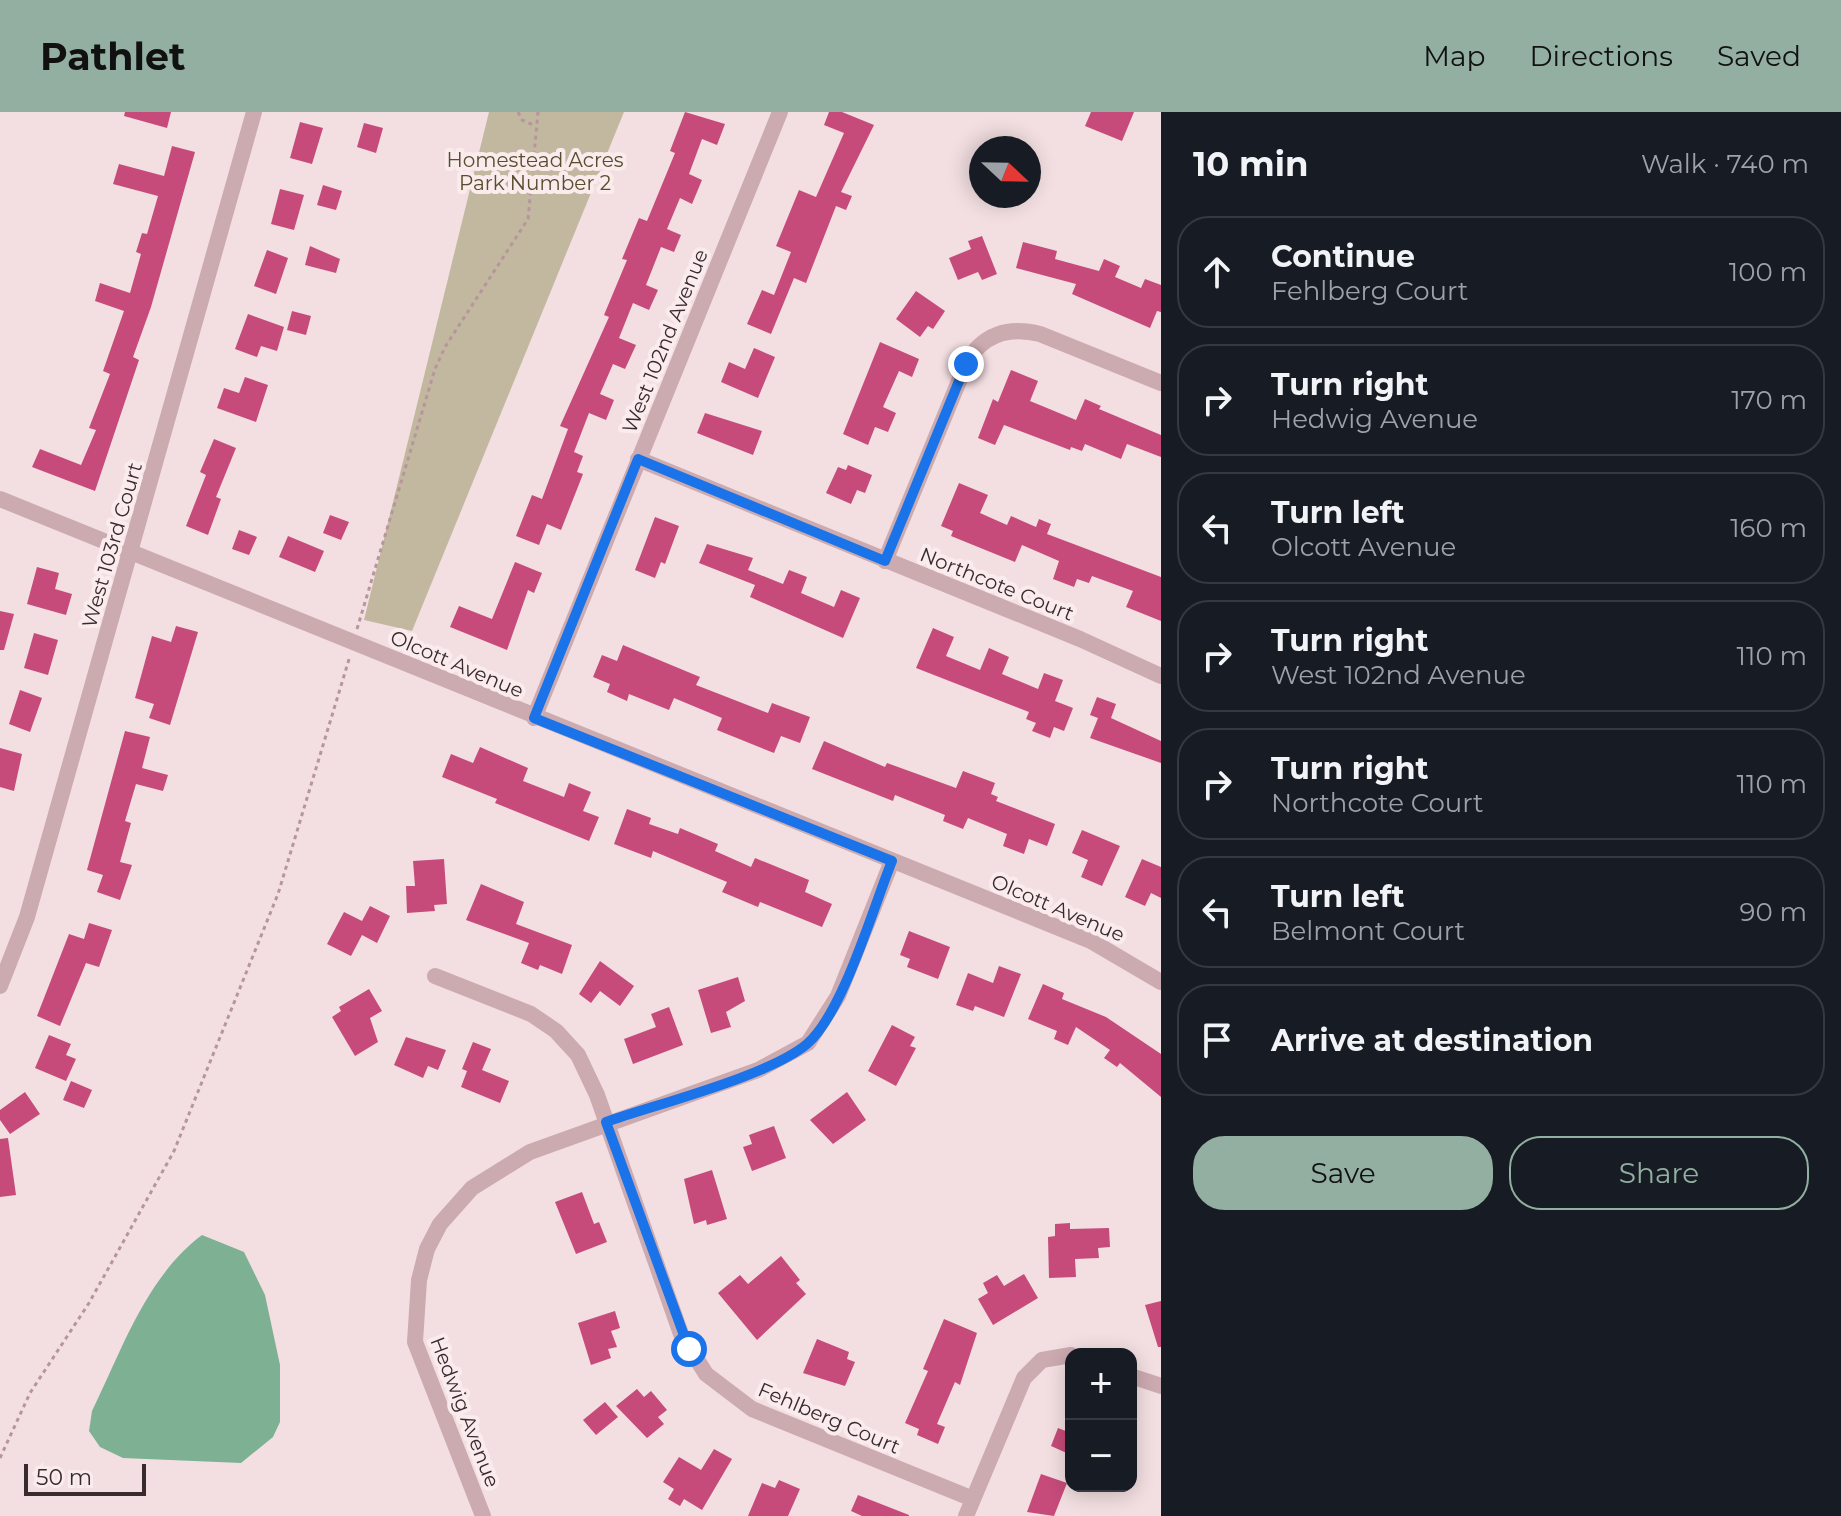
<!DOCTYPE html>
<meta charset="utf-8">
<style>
:root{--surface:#171b24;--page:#20242c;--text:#f1f3f6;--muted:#9ea1a6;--line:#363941;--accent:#92afa1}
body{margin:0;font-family:Montserrat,sans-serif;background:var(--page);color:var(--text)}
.controls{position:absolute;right:24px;bottom:24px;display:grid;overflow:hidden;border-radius:16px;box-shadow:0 4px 20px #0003}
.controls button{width:72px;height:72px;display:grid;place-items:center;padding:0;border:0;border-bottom:2px solid var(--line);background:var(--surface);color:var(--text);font:40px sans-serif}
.compass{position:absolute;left:969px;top:24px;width:72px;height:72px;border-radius:50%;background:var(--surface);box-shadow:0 4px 20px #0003;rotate:112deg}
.scale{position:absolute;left:24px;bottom:20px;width:122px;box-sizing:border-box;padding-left:8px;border:4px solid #392a2f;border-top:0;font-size:22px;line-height:28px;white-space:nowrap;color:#392a2f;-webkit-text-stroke:6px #faeced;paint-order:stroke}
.stop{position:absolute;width:24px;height:24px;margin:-18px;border:6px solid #1a73e8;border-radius:50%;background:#fff}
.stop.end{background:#1a73e8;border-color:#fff;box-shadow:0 2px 8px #0008}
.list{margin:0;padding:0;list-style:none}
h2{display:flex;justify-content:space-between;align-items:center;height:104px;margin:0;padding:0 32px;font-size:34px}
h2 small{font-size:26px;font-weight:400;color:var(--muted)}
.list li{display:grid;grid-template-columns:52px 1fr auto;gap:24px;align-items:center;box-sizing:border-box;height:112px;margin:0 16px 16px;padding:0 16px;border:2px solid var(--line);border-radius:32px}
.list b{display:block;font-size:30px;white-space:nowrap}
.list p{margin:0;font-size:26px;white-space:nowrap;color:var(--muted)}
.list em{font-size:26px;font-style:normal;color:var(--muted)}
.actions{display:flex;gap:16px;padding:24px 32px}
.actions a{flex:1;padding:18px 0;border:2px solid var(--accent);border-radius:32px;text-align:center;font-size:28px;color:var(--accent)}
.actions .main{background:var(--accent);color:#111}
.icon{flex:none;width:44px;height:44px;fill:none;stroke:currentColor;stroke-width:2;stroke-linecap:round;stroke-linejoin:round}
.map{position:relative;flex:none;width:1161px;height:1404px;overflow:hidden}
header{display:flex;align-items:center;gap:48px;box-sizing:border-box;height:112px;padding:0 40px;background:var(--accent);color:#111}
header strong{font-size:38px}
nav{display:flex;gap:44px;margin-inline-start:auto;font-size:28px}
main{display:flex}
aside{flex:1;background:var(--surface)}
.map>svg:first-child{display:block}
</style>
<header>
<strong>Pathlet</strong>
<nav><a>Map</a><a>Directions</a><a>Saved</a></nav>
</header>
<main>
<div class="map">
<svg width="1161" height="1404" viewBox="0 0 1161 1404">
<rect width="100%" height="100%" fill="#f3dfe1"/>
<path fill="#c2b89f" d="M489,0H624L412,519L364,508Z"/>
<path fill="#7eb093" d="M202,1123L244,1140L265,1183L280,1253V1310L273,1325L241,1351L123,1346L100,1335L89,1319L92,1299C122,1238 146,1165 202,1123Z"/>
<path fill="#c64b7a" d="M125,0H171L167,16L124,4Z
M685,0L725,12L717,33L702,27L689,62L702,68L692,92L680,86L667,117L681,123L674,140L661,135L646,173L658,178L649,198L633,191L619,226L636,233L625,257L613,252L600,282L614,288L606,308L589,301L574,340L583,344L577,360L583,362L561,418L547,412L539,433L516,424L532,383L542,387L568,317L560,314L609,205L604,203L627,148L622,147L639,106L647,109L675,41L670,39Z
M829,0H842L874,13L841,80L852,84L846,98L836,94L806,171L794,166L771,222L747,212L762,178L774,183L791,140L776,134L799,78L816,85L844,21L824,13Z
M1091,0H1134L1122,29L1085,14Z
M300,10L323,16L312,52L290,46Z
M364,11L383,16L376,41L357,35Z
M172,34L195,40L151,195L133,245L139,248L95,379L32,355L40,337L81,353L96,318L89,316L110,262L103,259L124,199L95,189L100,171L130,181L141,142L136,140L142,121L147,122L158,84L113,72L119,52L164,64Z
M323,73L342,79L336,98L317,93Z
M280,77L304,83L294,118L271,112Z
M982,124L997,162L982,168L978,160L958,168L949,146L971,137L968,129Z
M1023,130L1057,139L1055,147L1099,159L1104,147L1120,154L1115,165L1141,176L1145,167L1161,173V200L1157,199L1150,216L1072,182L1076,172L1016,156Z
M310,134L340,147L336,161L305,153Z
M267,138L288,146L276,182L254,174Z
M916,179L945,199L933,217L928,214L920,225L896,207Z
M292,199L311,204L306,223L287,218Z
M248,202L284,215L277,239L261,234L257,245L235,237Z
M880,230L919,247L912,265L899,259L883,295L896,301L888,320L875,315L868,333L843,322Z
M754,236L775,245L758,286L721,270L729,250L745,257Z
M1011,258L1038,269L1030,289L1076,308L1085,287L1101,294L1099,297L1161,323V345L1127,332L1121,347L1085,332L1082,339L1071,335L1070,338L1004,313L995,333L978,326L993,287L998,290Z
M245,265L268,273L256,310L217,296L224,276L239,281Z
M705,301L762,319L753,343L697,321Z
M214,327L236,336L216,385L221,387L208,423L186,414L206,363L200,360Z
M848,353L872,363L865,381L857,378L851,392L826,381L838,355L846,358Z
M959,371L988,383L980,401L1007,413L1011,404L1036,415L1039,407L1051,412L1047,422L1161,465V509L1126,495L1133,479L1092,464L1089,471L1077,467L1074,475L1053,467L1059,449L1022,433L1015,450L951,424L953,419L941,414Z
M330,403L349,410L341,428L323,421Z
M655,405L679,414L665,452L661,450L655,466L635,458Z
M239,418L257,425L249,443L232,437Z
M288,424L324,439L315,460L279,445Z
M707,432L753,446L748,458L783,472L789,458L807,465L801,481L834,495L841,478L860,486L843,526L750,485L755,473L699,451Z
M515,450L542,461L534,481L528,478L507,538L450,515L459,494L492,507Z
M37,455L59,461L55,477L72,482L66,503L27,492Z
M0,499L14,502L4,538H0Z
M176,514L198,520L170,613L149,606L154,592L135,586L152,524L171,530Z
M933,516L954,525L946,544L980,558L989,536L1009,545L1002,562L1038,577L1044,561L1063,568L1055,589L1073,596L1064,619L1054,615L1050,626L1032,619L1036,611L1026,607L1029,600L916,556Z
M34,521L58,528L48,563L24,556Z
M623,533L700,565L696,573L768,601L772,591L810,605L800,631L781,624L774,641L717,618L722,606L674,586L669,598L629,582L627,589L607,580L610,572L593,565L602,543L617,549Z
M20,578L42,586L30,620L9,612Z
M1097,585L1116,592L1111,606L1161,629V651L1090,626L1098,606L1090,603Z
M125,619L150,625L142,656L168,663L163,679L136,672L125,709L131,711L120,750L132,753L120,788L97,780L103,763L87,758Z
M824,629L885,655L887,651L956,676L963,659L995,671L991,682L998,685L996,689L1055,712L1047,734L1029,727L1024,742L1003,734L1007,722L968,706L963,717L943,709L945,703L895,683L893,689L812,657Z
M480,635L528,656L523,669L564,685L569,671L591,680L583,699L599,705L589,729L495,691L497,687L442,665L451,642L473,651Z
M0,636L22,642L14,679L0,675Z
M627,697L651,706L649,712L678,722L680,716L718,732L715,739L751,755L755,746L809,768L805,780L832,792L822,815L760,790L758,795L722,780L727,770L653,739L651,746L614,732Z
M1082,718L1120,734L1102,774L1081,765L1088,748L1072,741Z
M444,747L447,792L434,793L435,799L407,801L406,774H415L413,749Z
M1142,747L1161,755V786L1151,781L1145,794L1125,785Z
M481,772L524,790L516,812L572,833L562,862L540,853L538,858L521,851L529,831L466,808Z
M370,794L390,804L377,831L362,823L351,844L327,832L344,800L362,809Z
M89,811L112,818L99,855L86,851L60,914L37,904L69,822L84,827Z
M909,819L950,835L938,867L907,855L910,847L900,843Z
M600,849L634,874L620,894L600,879L591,891L579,882Z
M999,854L1021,862L1004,905L975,894L973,899L956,893L968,861L993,871Z
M738,865L745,889L726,900L731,915L711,921L698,878Z
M1043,872L1064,881L1062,887L1106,905L1161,942V985L1120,951L1117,955L1104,946L1110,938L1076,915L1068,933L1054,927L1057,919L1028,907Z
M369,877L382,899L370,906L378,930L355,944L332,905L341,899L339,895Z
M669,895L683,933L633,952L624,927L656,915L651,902Z
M892,913L915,925L910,934L916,936L896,974L868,959Z
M49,923L71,932L66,943L76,947L66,969L35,956Z
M406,925L446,938L438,958L428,954L423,966L394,953Z
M473,930L491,937L482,958L509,969L500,991L461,975L467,959L462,957Z
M71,969L92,978L84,996L63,988Z
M25,980L40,1002L10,1022L0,1008V998Z
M847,980L866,1008L833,1032L810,1008Z
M774,1014L786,1046L752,1059L743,1035L752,1032L749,1023Z
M8,1026L16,1083L0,1085V1027Z
M712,1058L727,1107L707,1113L706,1108L694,1112L684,1067Z
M582,1080L594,1112L599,1110L607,1130L576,1142L555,1090Z
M1070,1111V1117L1109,1116L1110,1135L1098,1136L1099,1146L1075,1147L1076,1165L1049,1166L1048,1125L1055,1124V1112Z
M781,1144L800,1168L796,1171L806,1182L757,1228L718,1181L740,1163L748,1172Z
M1024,1162L1038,1186L993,1213L978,1187L988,1181L983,1171L997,1163L1004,1174Z
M1161,1189V1235H1158L1145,1193Z
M615,1199L620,1216L611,1219L617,1235L608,1237L611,1246L591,1253L578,1211Z
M944,1207L977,1221L960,1273L955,1270L937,1312L945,1315L938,1332L917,1323L919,1317L905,1311L928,1259L923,1257Z
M817,1227L849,1240L847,1247L855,1250L845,1274L803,1261Z
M637,1277L644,1285L651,1279L667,1298L658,1305L664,1312L647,1326L616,1294Z
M605,1290L618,1305L596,1323L583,1308Z
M1058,1316L1071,1321V1343L1051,1334Z
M714,1337L732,1347L702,1398L684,1387L680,1394L668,1387L674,1377L663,1370L679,1345L701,1358Z
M1041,1362L1067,1371L1054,1404L1027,1400Z
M779,1368L800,1377L788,1404H748L762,1371L775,1376Z
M858,1383L909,1403V1404H862L851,1399Z"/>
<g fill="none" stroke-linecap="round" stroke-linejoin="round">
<path stroke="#b7959c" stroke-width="3" stroke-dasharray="4 4" stroke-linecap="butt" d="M518,0L522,8L536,14
M357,517L435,257L445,235L528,107L538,0
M0,1346L30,1281L89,1191L174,1039L278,782L350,544"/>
<path stroke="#ccabb0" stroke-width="16" d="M638,347L1080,527L1161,564
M0,387L1091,829L1161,870
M885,449L966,252C982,222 1008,214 1040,222L1161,271
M534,606L780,0
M435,864L531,902L556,919L578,943L597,983L681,1222L706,1262L752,1297L973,1387
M0,874L27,805L254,0
M1131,1264L1161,1274
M483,1404L415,1230L419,1168L427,1137L440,1112L472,1076L530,1040L758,958L808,931L838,884L892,749
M966,1404L1024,1266L1042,1248L1071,1243"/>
</g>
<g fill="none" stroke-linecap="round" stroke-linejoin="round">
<path stroke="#1a73e8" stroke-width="10" d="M689,1237L606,1010C657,992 769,964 807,932C843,901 873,796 892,749L534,606L638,347L885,449L966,252"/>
</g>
<g text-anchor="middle" stroke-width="8" stroke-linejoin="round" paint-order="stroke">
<g font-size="20" fill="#584d2e" stroke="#faeced">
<text x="535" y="55">Homestead Acres<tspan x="535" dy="23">Park Number 2</tspan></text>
</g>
<g font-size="20" fill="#392a2f" stroke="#faeced">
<text transform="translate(665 229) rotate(-68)" y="7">West 102nd Avenue</text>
<text transform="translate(112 433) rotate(-74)" y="7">West 103rd Court</text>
<text transform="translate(997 472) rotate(22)" y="7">Northcote Court</text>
<text transform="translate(457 552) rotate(23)" y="7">Olcott Avenue</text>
<text transform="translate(1058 796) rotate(23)" y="7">Olcott Avenue</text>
<text transform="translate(465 1300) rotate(69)" y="7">Hedwig Avenue</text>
<text transform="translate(829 1306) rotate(23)" y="7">Fehlberg Court</text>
</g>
</g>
</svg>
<div class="controls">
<button>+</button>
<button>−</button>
</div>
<svg class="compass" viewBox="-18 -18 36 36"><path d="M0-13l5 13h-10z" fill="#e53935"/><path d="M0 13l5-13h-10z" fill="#9ea1a6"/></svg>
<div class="scale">50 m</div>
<div class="stop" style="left:689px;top:1237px"></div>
<div class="stop end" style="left:966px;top:252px"></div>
</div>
<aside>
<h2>10 min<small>Walk · 740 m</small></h2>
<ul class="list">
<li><svg class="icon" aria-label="ahead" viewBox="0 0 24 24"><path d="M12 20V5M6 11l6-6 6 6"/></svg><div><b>Continue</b><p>Fehlberg Court</p></div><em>100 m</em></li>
<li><svg class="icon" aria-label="right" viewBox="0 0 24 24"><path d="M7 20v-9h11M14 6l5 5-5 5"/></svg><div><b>Turn right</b><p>Hedwig Avenue</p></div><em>170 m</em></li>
<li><svg class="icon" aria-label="left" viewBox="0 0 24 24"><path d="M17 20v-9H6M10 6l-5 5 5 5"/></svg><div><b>Turn left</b><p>Olcott Avenue</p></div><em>160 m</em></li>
<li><svg class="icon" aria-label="right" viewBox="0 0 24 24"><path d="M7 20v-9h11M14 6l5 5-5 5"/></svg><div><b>Turn right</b><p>West 102nd Avenue</p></div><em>110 m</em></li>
<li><svg class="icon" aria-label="right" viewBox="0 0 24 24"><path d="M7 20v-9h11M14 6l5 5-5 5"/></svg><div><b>Turn right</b><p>Northcote Court</p></div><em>110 m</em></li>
<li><svg class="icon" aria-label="left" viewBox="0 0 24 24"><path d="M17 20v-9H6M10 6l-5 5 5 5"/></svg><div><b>Turn left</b><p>Belmont Court</p></div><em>90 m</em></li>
<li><svg class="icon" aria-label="arrive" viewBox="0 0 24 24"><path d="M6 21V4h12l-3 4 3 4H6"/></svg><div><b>Arrive at destination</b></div></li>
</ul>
<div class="actions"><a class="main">Save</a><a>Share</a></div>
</aside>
</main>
